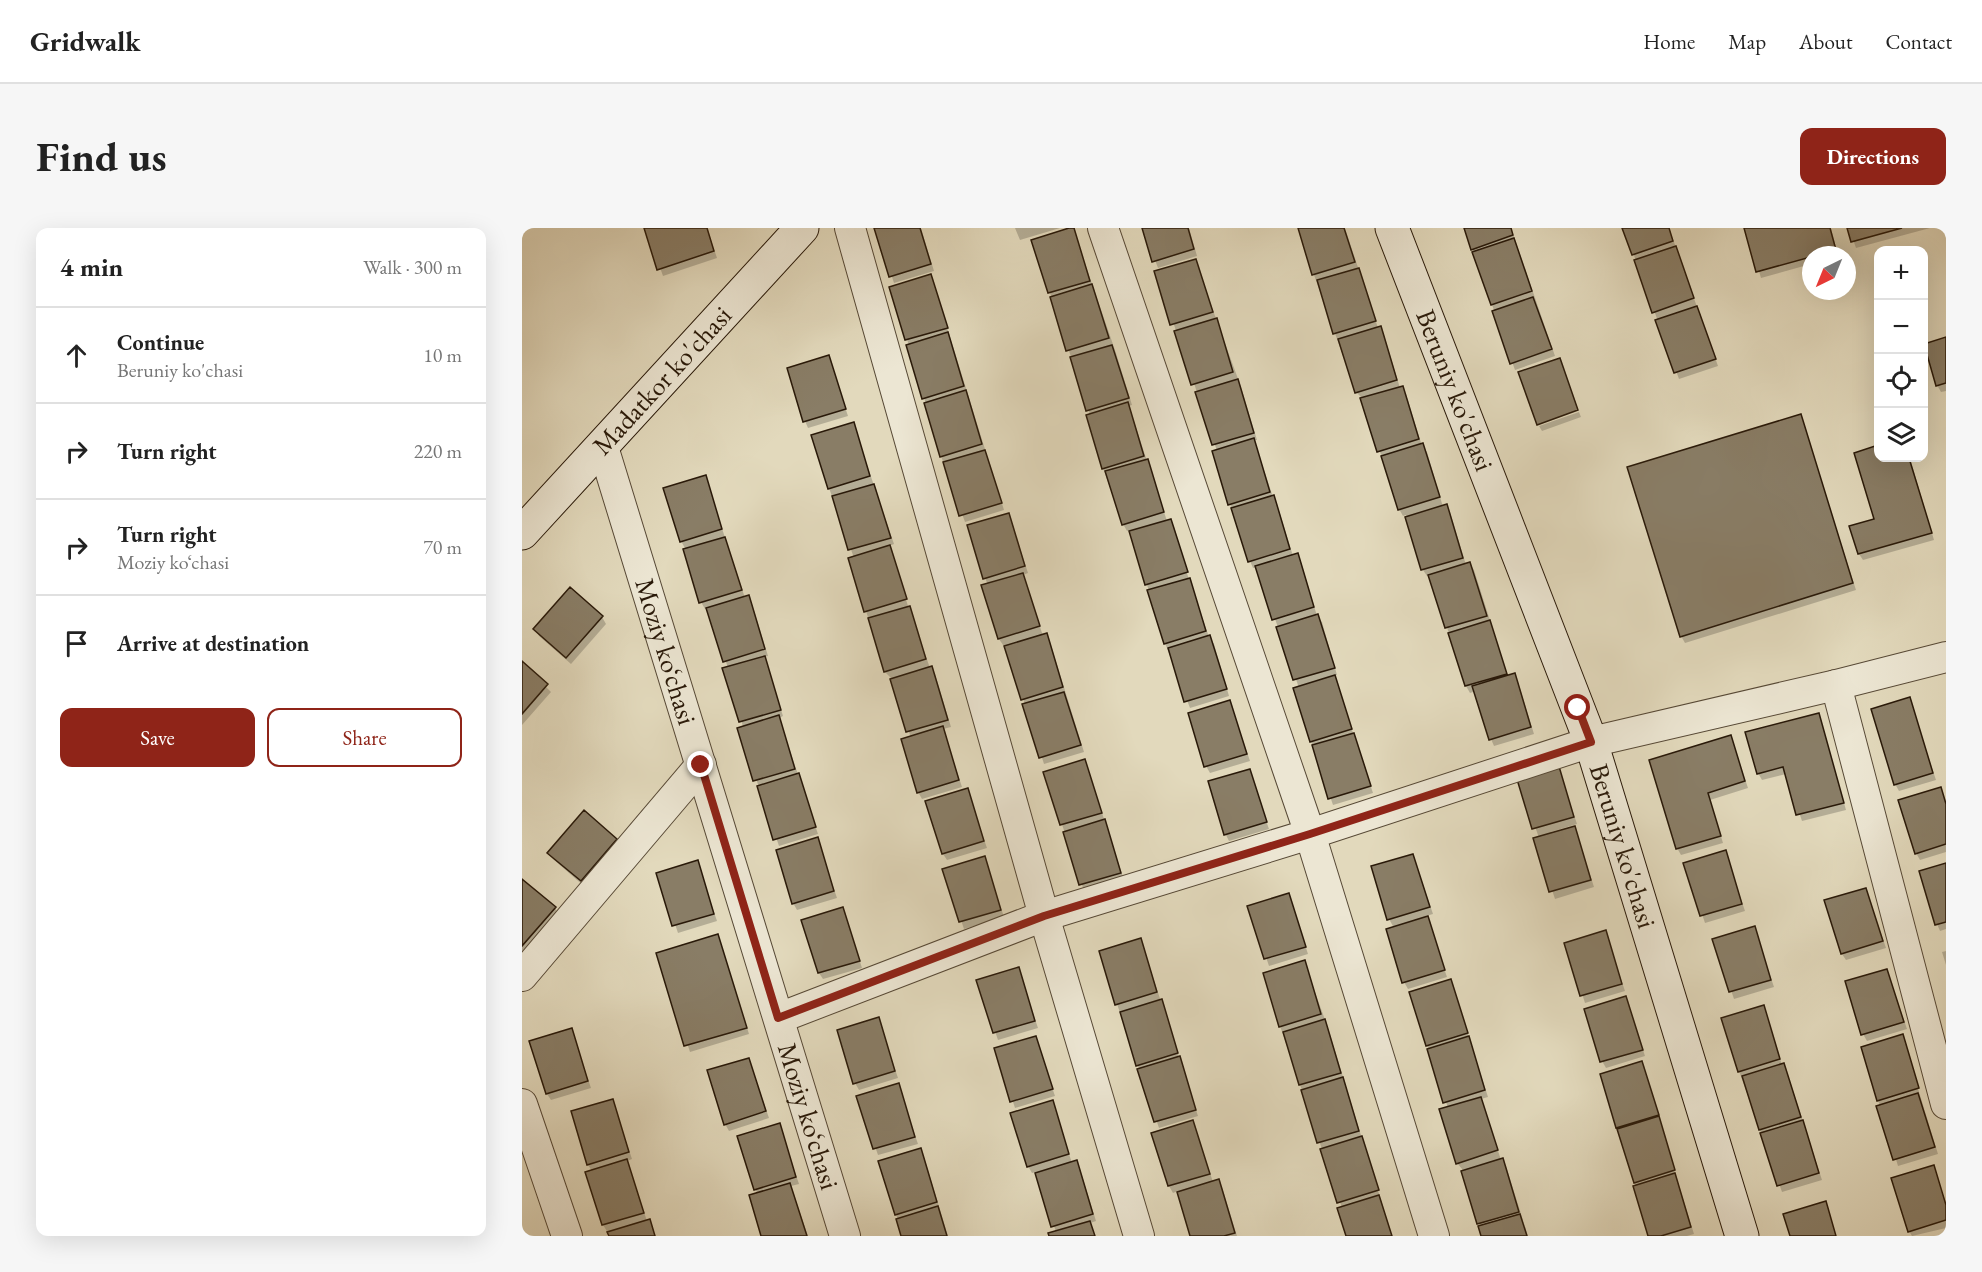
<!DOCTYPE html>
<meta charset="utf-8">
<style>
:root{--surface:#fff;--page:#f6f6f6;--text:#222;--muted:#767676;--line:#e0e0e0;--accent:#8f2418}
body{margin:0;font-family:"EB Garamond",serif;background:var(--page);color:var(--text)}
.controls{position:absolute;right:18px;top:18px;display:grid;overflow:hidden;border-radius:12px;box-shadow:0 6px 24px #0002}
.controls button{width:54px;height:54px;display:grid;place-items:center;padding:0;border:0;border-bottom:2px solid var(--line);background:var(--surface);color:var(--text);font:30px sans-serif}
.compass{position:absolute;left:1280px;top:18px;width:54px;height:54px;border-radius:50%;background:var(--surface);box-shadow:0 6px 24px #0002;rotate:223deg}
.stop{position:absolute;width:18px;height:18px;margin:-14px;border:4px solid #8f2418;border-radius:50%;background:#fff}
.stop.end{background:#8f2418;border-color:#fff;box-shadow:0 2px 6px #0008}
.list{margin:0;padding:0;list-style:none}
h2{display:flex;justify-content:space-between;align-items:center;height:78px;margin:0;padding:0 24px;font-size:26px}
h2 small{font-size:20px;font-weight:400;color:var(--muted)}
.list li{display:grid;grid-template-columns:39px 1fr auto;gap:18px;align-items:center;box-sizing:border-box;height:96px;padding:0 24px;border-top:2px solid var(--line)}
.list b{display:block;font-size:22px;white-space:nowrap}
.list p{margin:0;font-size:20px;white-space:nowrap;color:var(--muted)}
.list em{font-size:20px;font-style:normal;color:var(--muted)}
.actions{display:flex;gap:12px;padding:18px 24px}
.actions a{flex:1;padding:14px 0;border:2px solid var(--accent);border-radius:12px;text-align:center;font-size:21px;color:var(--accent)}
.actions .main{background:var(--accent);color:#fff}
.icon{flex:none;width:33px;height:33px;fill:none;stroke:currentColor;stroke-width:2;stroke-linecap:round;stroke-linejoin:round}
.map{position:relative;flex:none;width:1424px;height:1008px;overflow:hidden;border-radius:12px}
header{display:flex;align-items:center;gap:36px;box-sizing:border-box;height:84px;padding:0 30px;background:var(--surface);border-bottom:2px solid var(--line)}
header strong{font-size:28px}
nav{display:flex;gap:33px;margin-inline-start:auto;font-size:21px}
.intro{display:flex;align-items:center;justify-content:space-between;box-sizing:border-box;height:144px;padding:0 36px}
h1{margin:0;font-size:42px}
.button{padding:15px 27px;border-radius:12px;background:var(--accent);color:#fff;font-size:21px;font-weight:700}
main{display:flex;gap:36px;padding:0 36px}
aside{flex:1;background:var(--surface);border-radius:12px;box-shadow:0 6px 24px #0002}
.map>svg:first-child{display:block}
</style>
<header>
<strong>Gridwalk</strong>
<nav><a>Home</a><a>Map</a><a>About</a><a>Contact</a></nav>
</header>
<div class="intro"><h1>Find us</h1><a class="button">Directions</a></div>
<main>
<aside>
<h2>4 min<small>Walk · 300 m</small></h2>
<ul class="list">
<li><svg class="icon" aria-label="ahead" viewBox="0 0 24 24"><path d="M12 20V5M6 11l6-6 6 6"/></svg><div><b>Continue</b><p>Beruniy ko'chasi</p></div><em>10 m</em></li>
<li><svg class="icon" aria-label="right" viewBox="0 0 24 24"><path d="M7 20v-9h11M14 6l5 5-5 5"/></svg><div><b>Turn right</b></div><em>220 m</em></li>
<li><svg class="icon" aria-label="right" viewBox="0 0 24 24"><path d="M7 20v-9h11M14 6l5 5-5 5"/></svg><div><b>Turn right</b><p>Moziy ko‘chasi</p></div><em>70 m</em></li>
<li><svg class="icon" aria-label="arrive" viewBox="0 0 24 24"><path d="M6 21V4h12l-3 4 3 4H6"/></svg><div><b>Arrive at destination</b></div></li>
</ul>
<div class="actions"><a class="main">Save</a><a>Share</a></div>
</aside>
<div class="map">
<svg width="1424" height="1008" viewBox="0 0 1424 1008">
<rect width="100%" height="100%" fill="#e2d9bc"/>
<filter id="stains"><feTurbulence type="fractalNoise" baseFrequency=".00333" numOctaves="4"/><feColorMatrix values="0 0 0 0 .2 0 0 0 0 .09 0 0 0 0 .02 0 0 0 .5 -.17"/></filter>
<radialGradient id="worn" r=".72"><stop offset=".6" stop-color="#630" stop-opacity="0"/><stop offset="1" stop-color="#630" stop-opacity=".3"/></radialGradient>
<path fill="#0003" d="M124,0H185L195,30L141,48Z
M354,0H399L412,43L372,55Z
M493,0H538L498,12Z
M621,0H667L675,28L636,40Z
M778,0H823L856,100L862,107L878,160L884,166L900,218L905,224L921,279L925,278L928,284L944,337L948,336L952,342L986,449L992,447L996,454L1012,506L972,518L969,511L954,463L948,465L944,458L908,347L905,348L901,342L884,287L881,288L877,281L840,170L834,164L792,47Z
M943,0H989L1033,128L993,142Z
M1102,0H1147L1196,138L1157,151Z
M1224,0H1309L1316,27H1289V36L1239,50Z
M1327,0H1408L1334,20Z
M551,1L594,125L610,177L607,178L625,233L645,293L648,292L652,299L667,352L687,409L692,416L707,468L668,480L643,415L608,302L605,303L601,296L581,240L568,187L511,13Z
M673,33L719,159L735,212H732L751,269L755,276L771,328L775,327L779,334L795,388L800,394L815,447L812,448L851,565L811,577L789,513L777,460L735,339L731,340L728,333L708,276L695,223L634,44Z
M409,48L482,282L443,294L419,228L385,111Z
M1424,111V163L1419,164L1415,157Z
M306,129L326,188L286,200L283,193Z
M1057,184L1059,189L1020,203L1017,198Z
M1278,188L1334,362L1163,415L1159,408Z
M331,196L372,316L367,318L386,378L408,440L413,446L429,499L421,501L440,559L400,571L396,564L389,510L369,450L363,444L344,383L332,330L307,260Z
M1356,219V230H1388L1412,312L1341,332L1337,326L1354,292L1334,226Z
M183,249L223,370L226,369L230,376L246,428L242,429L261,488L257,490L296,606L257,618L217,501L221,499L206,440L186,380L183,381L179,374L164,322L159,313Z
M487,286L506,345L501,347L521,408L524,407L528,414L562,524L522,536L484,417H481L477,411L466,357L463,350Z
M80,389L84,396L49,436L17,408L13,401Z
M0,435L29,464L0,497Z
M1387,471L1414,552L1377,563L1373,556Z
M708,474L728,533L688,545L684,538Z
M1297,486L1324,582L1280,593L1264,546L1240,552L1236,545Z
M1209,509L1226,560L1188,572L1201,615L1159,627L1155,620Z
M563,533L602,652L562,663L523,545Z
M1035,537L1055,596L1029,604L1030,606L1053,600L1072,659L1033,671L1013,611L1017,610L996,549Z
M727,543L747,601L707,613L704,607Z
M1418,561L1424,574V624L1398,632L1394,625Z
M445,562L465,620L425,632L421,626Z
M62,584L94,612L98,619L63,659L31,631L27,625Z
M295,611L315,670L275,682L271,675Z
M1203,624L1223,683L1183,695L1163,636Z
M891,627L911,686L904,688L925,749L886,761L882,754L872,700L867,691Z
M462,630L482,689L442,701L422,642Z
M175,634L195,693L156,705L136,646Z
M1424,637V701L1418,703L1415,696Z
M0,653L33,680L37,687L0,726Z
M1344,661L1364,720L1324,732L1320,726Z
M767,667L786,726L747,738L727,679Z
M321,680L340,740L301,751L297,745Z
M1232,700L1252,759L1212,771L1192,712Z
M1083,704L1103,763L1063,775L1044,716Z
M196,708L227,806L168,824L136,726Z
M619,712L676,888L637,900L595,776Z
M1424,723V737L1420,724Z
M782,734L806,800L870,1008H825L820,980L758,798Z
M496,741L516,800L476,812L456,753Z
M1365,742L1385,801L1345,813L1341,806Z
M929,753L966,869L959,871L979,932L984,938L1006,1008H961L940,941L935,935L926,880L905,817Z
M1104,769L1123,828L1084,840L1080,833Z
M1241,779L1260,837L1265,844L1300,952L1260,964L1217,843Z
M356,791L376,850L337,862L333,855Z
M49,801L69,860L29,872L25,866Z
M1380,808L1416,926L1376,938L1356,872Z
M513,810L533,868L493,880L474,821Z
M227,832L247,890L207,903L203,896Z
M1119,835L1172,1006L1165,1008H1128L1096,899Z
M376,857L396,916L356,927L336,869Z
M90,872L110,931L105,933L125,993L134,1008H88L81,997L65,945L70,943L66,937Z
M530,874L550,935L554,934L558,941L574,993L568,995L573,1008H528L534,1004L514,944L510,945L506,938Z
M671,894L691,954L696,952L700,959L715,1008H670L656,963L651,965L647,958L631,906Z
M257,897L277,956L269,958L286,1008H240L236,966L233,961Z
M398,922L402,929L426,1008H381L374,986Z
M1411,939L1424,975V1000L1390,1008L1387,1003Z"/>
<path fill="#897d66" stroke="#291909" stroke-width="1.5" d="M122,0H185L192,23L135,42Z
M352,0H398L409,36L367,49Z
M547,0H552L568,53L526,65L509,12Z
M620,0H666L672,21L630,34Z
M776,0H822L833,34L790,47Z
M942,0H989L991,7L949,22Z
M1100,0H1147L1151,13L1110,27Z
M1222,0H1308L1314,22L1234,44Z
M1325,0H1380L1329,14Z
M992,10L1010,63L969,77L950,24Z
M1154,18L1172,70L1130,85L1112,32Z
M674,31L691,84L648,97L632,43Z
M837,40L854,93L811,106L795,52Z
M409,46L426,100L383,112L367,59Z
M570,56L587,110L544,123L528,69Z
M1011,69L1030,121L988,136L970,83Z
M1175,78L1194,131L1152,145L1133,92Z
M695,90L711,144L669,157L652,103Z
M859,98L875,152L833,165L816,111Z
M426,104L442,158L400,171L384,117Z
M1424,109V155L1414,158L1402,116Z
M590,117L607,170L564,183L548,129Z
M307,127L324,181L281,194L265,140Z
M1038,130L1056,182L1015,197L996,144Z
M716,151L732,205L690,217L673,164Z
M881,158L897,211L855,224L838,170Z
M444,162L460,216L418,229L402,175Z
M606,174L622,228L580,241L564,187Z
M1279,186L1331,355L1158,409L1105,239Z
M332,194L348,248L306,261L289,207Z
M732,210L748,264L706,277L690,223Z
M901,215L918,269L876,282L859,228Z
M1356,217V230H1387L1410,305L1336,326L1327,298L1352,291L1332,225Z
M463,222L480,275L437,288L421,234Z
M626,231L642,284L600,297L583,243Z
M184,247L200,301L158,314L141,260Z
M352,256L369,310L326,322L310,268Z
M752,267L768,321L726,334L709,280Z
M925,276L941,330L899,342L883,289Z
M487,285L503,338L461,351L445,297Z
M649,291L666,344L623,357L607,303Z
M203,309L220,362L177,375L161,321Z
M368,317L385,371L342,384L326,330Z
M776,325L792,379L750,392L733,338Z
M948,334L965,388L923,400L906,347Z
M501,345L518,398L476,411L459,357Z
M668,350L684,403L642,416L625,362Z
M48,359L81,388L44,430L11,401Z
M227,367L243,421L201,434L184,380Z
M388,378L404,431L362,444L346,390Z
M796,386L813,440L771,452L754,399Z
M968,392L985,446L943,458L926,405Z
M525,405L541,459L499,472L482,418Z
M688,407L705,461L662,474L646,420Z
M243,428L259,482L217,494L200,440Z
M0,433L26,456L0,486Z
M410,438L426,492L384,504L368,451Z
M993,445L1009,499L967,512L950,458Z
M813,447L830,501L788,514L771,460Z
M542,464L559,517L517,530L500,476Z
M1388,469L1411,545L1372,557L1349,481Z
M708,472L725,526L682,539L666,485Z
M1297,485L1322,575L1274,587L1261,539L1235,546L1223,504Z
M257,487L273,541L231,553L215,500Z
M421,498L437,552L395,565L379,511Z
M832,505L849,558L806,571L790,517Z
M1209,507L1223,553L1186,565L1199,608L1154,621L1127,532Z
M563,531L580,585L538,597L521,544Z
M1036,535L1052,589L1010,601L994,548Z
M728,541L745,594L702,607L686,553Z
M277,545L294,599L251,612L235,558Z
M1419,559L1424,576V616L1393,626L1376,572Z
M446,560L462,613L420,626L403,573Z
M62,582L95,611L59,653L25,625Z
M583,591L599,645L557,657L541,604Z
M1053,598L1069,652L1027,664L1011,610Z
M296,609L312,663L270,676L254,622Z
M1204,622L1220,676L1178,688L1161,635Z
M891,626L908,679L865,692L849,638Z
M463,628L479,682L437,694L420,641Z
M176,632L192,686L150,698L134,645Z
M1424,635V694L1413,697L1397,643Z
M0,651L34,679L0,718Z
M1344,660L1361,713L1319,726L1302,672Z
M767,665L784,719L742,731L725,678Z
M321,679L338,733L296,745L279,692Z
M906,688L923,742L880,755L864,701Z
M1233,698L1249,752L1207,764L1190,711Z
M1084,702L1100,756L1058,768L1042,715Z
M196,706L225,800L162,818L134,725Z
M619,710L635,764L593,777L577,723Z
M783,732L799,786L757,799L741,745Z
M497,739L513,793L471,805L454,752Z
M1365,741L1382,794L1339,807L1323,753Z
M929,751L946,805L904,818L887,764Z
M1104,768L1121,822L1078,834L1062,781Z
M640,771L656,825L614,838L598,784Z
M1242,777L1258,831L1216,844L1199,790Z
M357,789L373,843L331,856L315,802Z
M803,791L819,845L777,857L761,804Z
M50,800L66,853L24,866L7,813Z
M1381,806L1397,860L1355,873L1339,819Z
M514,808L531,861L488,874L472,820Z
M947,808L963,862L921,875L905,821Z
M658,828L674,882L632,894L615,841Z
M227,830L244,883L202,897L185,842Z
M1120,833L1137,887L1094,900L1078,846Z
M1262,835L1279,889L1237,902L1220,848Z
M821,849L837,903L795,915L779,862Z
M377,855L393,909L351,921L334,868Z
M1396,865L1413,919L1371,932L1354,878Z
M959,869L976,922L934,936L917,881Z
M91,871L107,924L65,937L49,883Z
M531,872L547,926L505,939L488,885Z
M1137,888L1153,942L1112,955L1095,901Z
M671,892L688,946L646,958L629,905Z
M1281,892L1297,945L1255,958L1238,905Z
M258,895L274,949L232,962L215,908Z
M840,908L857,962L815,975L798,921Z
M399,920L415,974L373,987L356,933Z
M981,930L997,984L955,996L939,943Z
M105,931L122,985L80,997L63,944Z
M555,932L571,986L529,999L513,945Z
M1412,937L1424,977V992L1386,1004L1369,950Z
M1153,945L1169,999L1139,1008H1126L1111,958Z
M697,951L713,1005L702,1008H668L655,964Z
M268,955L285,1008H239L227,967Z
M857,967L870,1008H824L815,980Z
M1304,973L1314,1008H1268L1261,986Z
M416,978L425,1008H379L374,991Z
M998,986L1005,1008H959L956,998Z
M128,991L133,1008H87L85,1004Z
M568,993L573,1008H527L526,1005Z"/>
<g fill="none" stroke-linecap="round" stroke-linejoin="round">
<g stroke="#574936" stroke-width="32">
<g id="street">
<path d="M328,0L522,688L617,1008"/>
<path d="M581,0L788,606L912,1008"/>
<path id="s1" d="M81,219L323,1008"/>
<path d="M1314,457L1424,876"/>
<path d="M0,748L179,537"/>
<path d="M257,790L522,688L788,606L1069,514L1314,457L1424,429"/>
<path d="M0,876L45,1008"/>
</g>
</g>
<g stroke="#291909" stroke-width="35">
<g id="secondary">
<path id="s2" d="M870,0L1069,514L1220,1008"/>
<path id="s3" d="M0,305L280,0"/>
</g>
</g>
<use href="#street" stroke="#ece6d3" stroke-width="30"/>
<use href="#secondary" stroke="#ece6d3" stroke-width="33"/>
</g>
<g fill="none" stroke-linecap="round" stroke-linejoin="round">
<path stroke="#8f2418" stroke-width="8" d="M179,537L256,790L522,688L788,606L1069,514L1056,480"/>
</g>
<g text-anchor="middle" stroke-width="4.5" stroke-linejoin="round" paint-order="stroke">
<g font-size="27" fill="#291909" stroke="#ece6d3">
<text dy="9" stroke="none"><textPath href="#s3" startOffset="207">Madatkor ko'chasi</textPath></text>
<text dy="9" stroke="none"><textPath href="#s2" startOffset="174">Beruniy ko'chasi</textPath></text>
<text dy="9" stroke="none"><textPath href="#s1" startOffset="214">Moziy ko‘chasi</textPath></text>
<text dy="9" stroke="none"><textPath href="#s2" startOffset="660">Beruniy ko'chasi</textPath></text>
<text dy="9" stroke="none"><textPath href="#s1" startOffset="700">Moziy ko‘chasi</textPath></text>
</g>
</g>
<rect width="100%" height="100%" filter="url(#stains)"/>
<rect width="100%" height="100%" fill="url(#worn)"/>
</svg>
<div class="controls">
<button>+</button>
<button>−</button>
<button><svg class="icon" aria-label="locate" viewBox="0 0 24 24"><circle cx="12" cy="12" r="6"/><path d="M12 2v4M12 18v4M2 12h4M18 12h4"/></svg></button>
<button><svg class="icon" aria-label="layers" viewBox="0 0 24 24"><path d="M12 4l9 5-9 5-9-5zM3 14l9 5 9-5"/></svg></button>
</div>
<svg class="compass" viewBox="-18 -18 36 36"><path d="M0-13l5 13h-10z" fill="#e53935"/><path d="M0 13l5-13h-10z" fill="#767676"/></svg>
<div class="stop" style="left:1056px;top:480px"></div>
<div class="stop end" style="left:179px;top:537px"></div>
</div>
</main>
